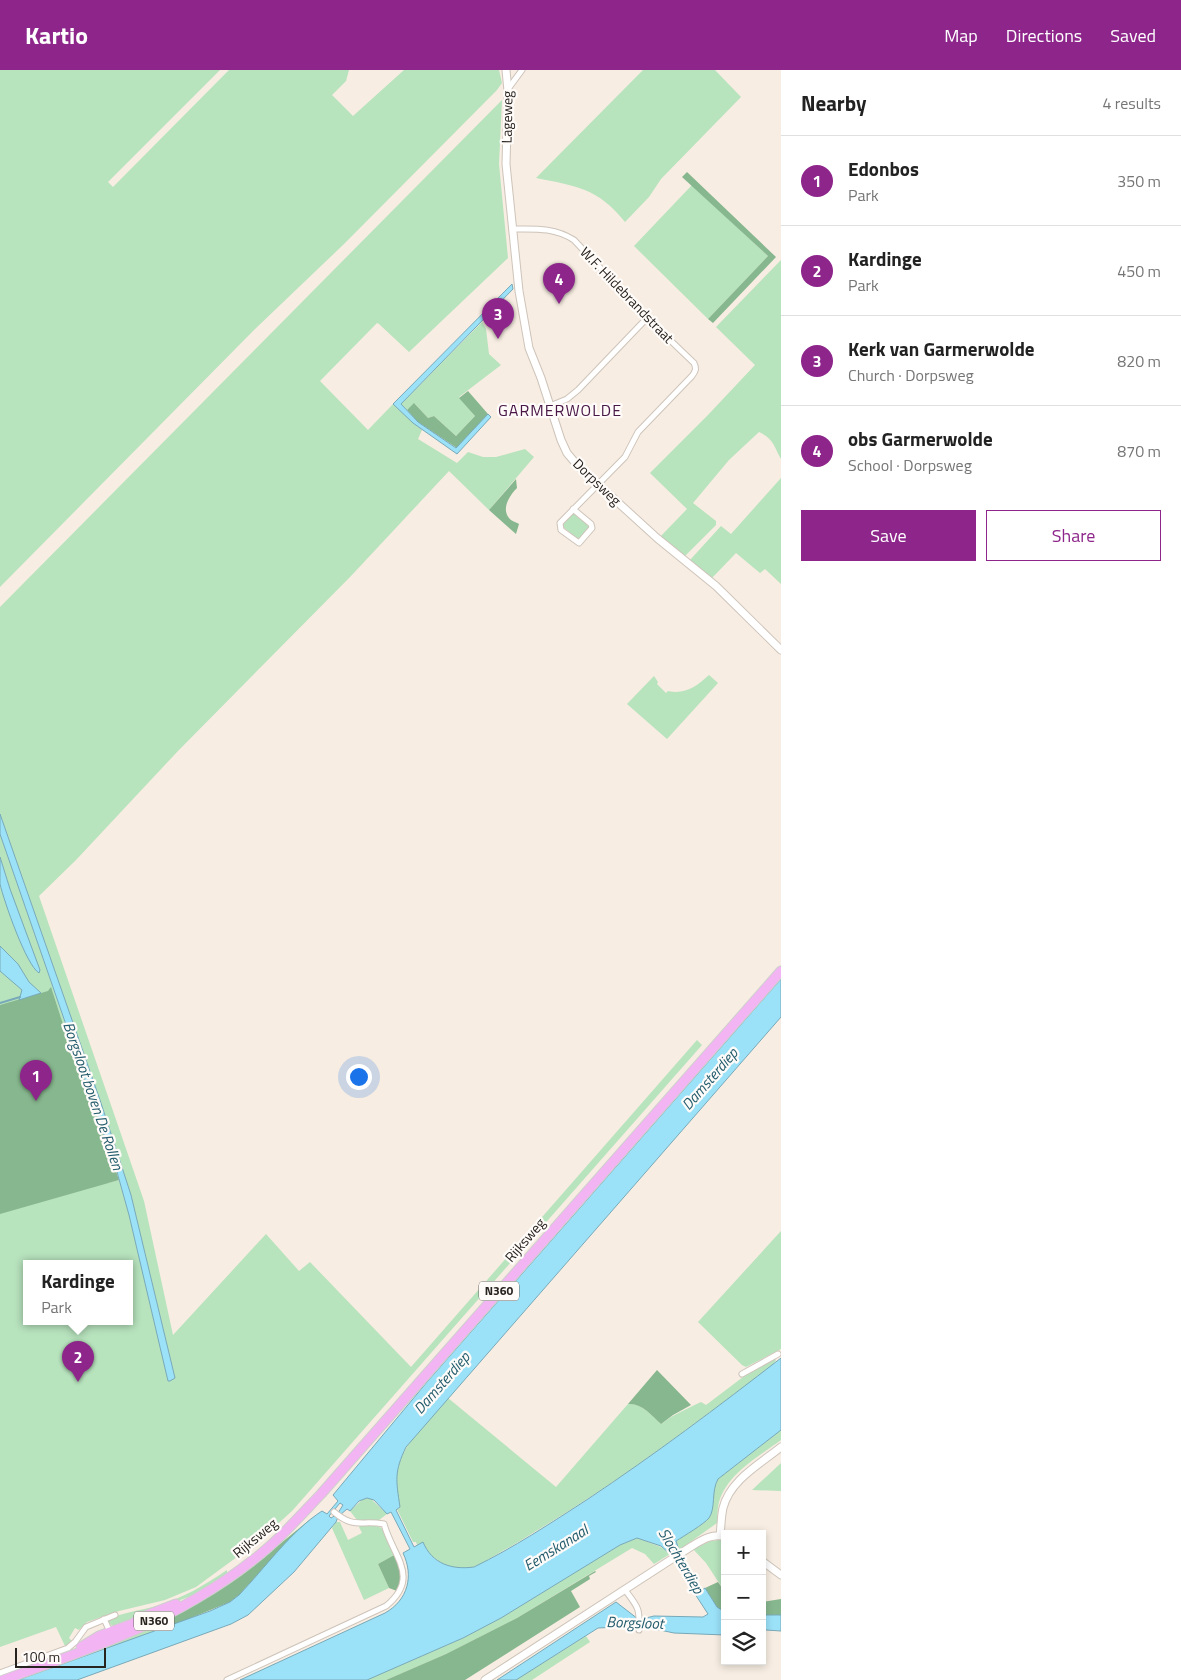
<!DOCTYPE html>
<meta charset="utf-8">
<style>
:root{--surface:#fff;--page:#f2f2f2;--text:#222;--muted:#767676;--line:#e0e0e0;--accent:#8d258a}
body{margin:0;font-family:"Titillium Web",sans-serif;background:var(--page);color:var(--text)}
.controls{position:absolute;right:15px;bottom:15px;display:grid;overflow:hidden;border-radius:0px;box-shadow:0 2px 8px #0003}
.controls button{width:45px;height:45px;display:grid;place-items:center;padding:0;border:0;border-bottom:1px solid var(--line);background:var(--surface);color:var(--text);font:25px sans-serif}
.scale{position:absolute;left:15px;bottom:12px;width:91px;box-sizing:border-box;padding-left:5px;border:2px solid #27231f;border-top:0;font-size:14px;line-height:18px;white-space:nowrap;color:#27231f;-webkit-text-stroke:4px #fefbf9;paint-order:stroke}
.you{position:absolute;left:358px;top:1006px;width:18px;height:18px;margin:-12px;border:4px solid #fff;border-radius:50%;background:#1a73e8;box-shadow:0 0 0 8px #1a73e833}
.badge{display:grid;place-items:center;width:32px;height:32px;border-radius:50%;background:var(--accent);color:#fff;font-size:16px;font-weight:700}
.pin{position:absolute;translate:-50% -41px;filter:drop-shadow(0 1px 2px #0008)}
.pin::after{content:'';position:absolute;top:26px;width:18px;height:15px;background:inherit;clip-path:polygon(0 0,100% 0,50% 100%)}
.popup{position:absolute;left:23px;top:1190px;width:110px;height:65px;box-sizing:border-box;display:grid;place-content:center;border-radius:0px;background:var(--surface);filter:drop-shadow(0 1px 4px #0005);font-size:16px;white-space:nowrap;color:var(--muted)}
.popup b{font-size:19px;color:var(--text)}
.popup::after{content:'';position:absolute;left:50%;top:100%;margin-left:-10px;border:10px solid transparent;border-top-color:var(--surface)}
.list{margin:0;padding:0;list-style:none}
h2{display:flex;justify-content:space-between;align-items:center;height:65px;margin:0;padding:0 20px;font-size:21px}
h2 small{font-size:16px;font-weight:400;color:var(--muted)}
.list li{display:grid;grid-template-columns:32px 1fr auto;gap:15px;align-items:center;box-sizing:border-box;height:90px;padding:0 20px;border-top:1px solid var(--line)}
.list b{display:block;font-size:19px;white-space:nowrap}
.list p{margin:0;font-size:16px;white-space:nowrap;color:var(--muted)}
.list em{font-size:16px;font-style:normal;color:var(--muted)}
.actions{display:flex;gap:10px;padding:15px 20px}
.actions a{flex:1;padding:11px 0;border:1px solid var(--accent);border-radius:0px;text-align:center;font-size:18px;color:var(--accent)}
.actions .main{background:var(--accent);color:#fff}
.icon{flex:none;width:28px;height:28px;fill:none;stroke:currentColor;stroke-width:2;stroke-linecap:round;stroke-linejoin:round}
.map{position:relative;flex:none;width:781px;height:1610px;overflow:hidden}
header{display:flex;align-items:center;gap:30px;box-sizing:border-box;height:70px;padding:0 25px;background:var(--accent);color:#fff}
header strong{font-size:24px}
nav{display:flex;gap:28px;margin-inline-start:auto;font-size:18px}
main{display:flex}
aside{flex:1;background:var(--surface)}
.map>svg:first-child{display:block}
</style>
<header>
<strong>Kartio</strong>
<nav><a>Map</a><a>Directions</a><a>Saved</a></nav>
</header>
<main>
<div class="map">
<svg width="781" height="1610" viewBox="0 0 781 1610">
<rect width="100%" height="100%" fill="#f7ede2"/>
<path fill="#b7e3bd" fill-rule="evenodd" d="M0,0H220L108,112L113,117L229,0H349L346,11L332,25L353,46L404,0H499L502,13L497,20L345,173L254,260L0,517Z
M643,0H715L741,27L661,109L649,127L625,152C598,118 576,116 536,108Z
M502,30L499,94L508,188L409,282L379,254L377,253L320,311L368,360L393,334L422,360L418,369L457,393L468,382L483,387H496L525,379L534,387L489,440L449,401L351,506L177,682L76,790L39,826L144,1131L173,1265L266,1164L299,1201L310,1192L411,1297L697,970L702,975L292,1441L260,1470L196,1517L165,1530L119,1541L87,1552L79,1560L75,1558L69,1568L72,1571L65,1576L56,1557L0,1577V794L8,812L0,787V764L76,984L73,985L51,918L108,1113L119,1110L129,1145L168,1310L170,1311L175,1308L131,1125L100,1030L0,744V537ZM27,1193H129V1251H27Z
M692,115L768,186L708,249L634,176Z
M781,190V389C774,377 774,369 759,362L729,390L693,433L716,451V455L685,486L660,467L687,439L650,403L707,346L755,295L716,257Z
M482,252L486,259L489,284L501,295L459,327L475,346L456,366L434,346L428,348L415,334L407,340L401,334Z
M781,408V514L765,499L760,503L736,483L712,508L690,490L721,456L731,464Z
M574,442L590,457L579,470L562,456Z
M709,605L718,613L667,669L627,634L654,606L658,612L657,614L666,623L668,621C685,625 697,616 709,605Z
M781,1161V1279L746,1297L742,1295L698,1252Z
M774,1288L776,1290L773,1295C696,1353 619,1412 536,1461C522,1470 508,1478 494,1486C487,1490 480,1495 473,1497C453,1503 431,1491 423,1473L417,1475L416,1472H413L397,1439L400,1438C398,1428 395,1417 396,1407C398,1378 429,1349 448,1328L556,1417L628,1334C642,1333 651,1345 661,1354C674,1344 687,1339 701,1332L706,1335L755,1298Z
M781,1360V1370C758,1387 723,1406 718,1437C717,1442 718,1448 717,1453L679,1480L676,1471C683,1467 705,1453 709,1448C716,1436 711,1421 718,1409Z
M781,1393V1421L752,1420Z
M370,1428L387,1444L379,1450H357L350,1441L363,1429Z
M336,1452H340L348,1470L362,1463L359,1457L361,1455C389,1455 385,1461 396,1484L378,1494L389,1518L364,1530L332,1458Z
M637,1468L661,1477L670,1484L654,1494L645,1484L632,1478L517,1548L446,1584L386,1610H367L463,1568L501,1548L620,1475Z
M720,1470L725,1471V1522L706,1493L693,1479L711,1471Z
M227,1500V1504L193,1525L115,1556L111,1555L107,1549C124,1543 140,1540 157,1536C183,1528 205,1515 227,1500Z
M165,1548L161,1560L18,1610H8Z
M586,1566L590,1572L532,1610H516Z"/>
<path fill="#87b78e" d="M687,102L776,187L713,253L708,249L768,186L682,107Z
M468,321L488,344L457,378L418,352L407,340L414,333L428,348L434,346L456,366L475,346L459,328Z
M516,409L517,418C510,425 501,438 509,448C511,451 516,452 519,454L516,464L489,440Z
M51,917L73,985L76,984L119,1110L0,1144V935L48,921Z
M657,1300L691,1335L673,1345L661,1354C651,1345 642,1333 628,1334Z
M313,1447L284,1476L239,1525L230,1532L161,1560L165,1548L254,1495Z
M396,1484C402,1498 402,1507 397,1521L389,1518L378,1494Z
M595,1501L596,1502L589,1506L590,1509L571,1521L580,1537L465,1610H386L446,1584L517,1548Z
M718,1512L725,1522V1542L717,1537L705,1518Z
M781,1529V1545H762V1532Z"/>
<path fill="#9be2f9" stroke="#78a9b8" d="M512,214L513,219L401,334L418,352L456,378L488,344L491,347L457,384L413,353L393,334Z
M0,744L100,1030L131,1125L175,1308L170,1311H168L129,1145L117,1102L0,764Z
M0,787L10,819L40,900L39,903C26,895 4,831 0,814C0,806 0,795 0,787Z
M0,876L18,894L29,912L41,923L19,930L22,920L0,901Z
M781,909V947L406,1377C394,1402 396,1410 400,1437L396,1440L414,1477L423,1472C432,1494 452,1500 474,1497C513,1478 551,1453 588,1429C654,1385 718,1337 781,1288V1360L718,1409C711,1421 716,1438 709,1448C704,1454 684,1466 676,1471L679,1480L677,1481L701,1518L702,1520L705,1518L717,1537L725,1542V1565L674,1563L641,1556L642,1549L654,1546L703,1547L708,1544L695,1524L697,1522L672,1484L671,1485L661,1476L637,1468L620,1475L501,1548L463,1568L367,1610H240L385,1543C408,1530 414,1506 403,1483L410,1479L391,1442L387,1444L374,1430L367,1428L359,1431L350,1441L347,1439L340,1445L338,1443L343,1435L340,1433L329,1446L331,1448L336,1445L338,1447L336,1452L294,1502L248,1545L231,1554L77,1610H18L210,1541L230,1532L239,1525C265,1498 291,1461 322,1441L327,1444L338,1431L333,1425L427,1312Z
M616,1532L638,1549L637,1556L598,1558L516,1610H497Z
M762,1545H781V1561L766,1560L762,1565Z"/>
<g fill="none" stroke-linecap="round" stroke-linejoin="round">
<path stroke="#78a9b8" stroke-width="2" d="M0,933L20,927"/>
<g stroke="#cec4ba" stroke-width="7">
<path id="minor" d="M508,19L522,0
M512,159C534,159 554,157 574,170L647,248L694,293C697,299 695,302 692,306L638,362L625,387L560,453L561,460L579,473L592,458L591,454L573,439
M550,336L567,329L578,320L647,248
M742,1304L778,1284
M625,1520C638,1537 640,1538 639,1560
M104,1549L111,1564
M0,1603L68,1578L75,1572L86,1557L115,1545
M227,1610L386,1536C421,1507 393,1487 384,1454C361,1450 354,1459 334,1442"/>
</g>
<g stroke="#cec4ba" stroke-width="9">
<path id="tertiary" d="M506,0L508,21L506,94L519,221L529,278L541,308L561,370L567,383L578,396L657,468L716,516L781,580
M720,1466C721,1457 721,1447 723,1438C730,1410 760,1394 781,1377
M762,1491L781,1505
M485,1610L692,1476C702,1470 713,1463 725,1467"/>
</g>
<g stroke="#cfcfce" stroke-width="11">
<path id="primary" d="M81,1577L99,1566L132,1554L145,1546L176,1534
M3,1610C47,1594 92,1579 135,1560C174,1543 219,1517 253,1490C278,1471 299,1447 321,1424L781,901"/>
</g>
<use href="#minor" stroke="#fff" stroke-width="5"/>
<use href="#tertiary" stroke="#fff" stroke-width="7"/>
<use href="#primary" stroke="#f2b4f2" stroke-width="9"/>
</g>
<g text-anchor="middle" stroke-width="4.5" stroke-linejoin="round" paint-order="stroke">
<g fill="#fefbf9" stroke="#686460" stroke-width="1">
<rect x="479" y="1211.5" width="40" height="19" rx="4"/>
<rect x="134" y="1541.5" width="40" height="19" rx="4"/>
</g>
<g font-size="12" font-weight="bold" fill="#27231f">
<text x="499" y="1225">N360</text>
<text x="154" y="1555">N360</text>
</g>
<g font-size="14" fill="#27231f" stroke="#fefbf9">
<text transform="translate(507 47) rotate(-89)" y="5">Lageweg</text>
<text transform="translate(627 225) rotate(46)" y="5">W.F. Hildebrandstraat</text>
<text transform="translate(597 412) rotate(44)" y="5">Dorpsweg</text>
<text transform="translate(525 1170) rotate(-49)" y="5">Rijksweg</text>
<text transform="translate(255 1468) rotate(-40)" y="5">Rijksweg</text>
</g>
<g font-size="15" font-style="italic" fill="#235c6d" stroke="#fefbf9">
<text transform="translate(710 1009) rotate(-49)" y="5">Damsterdiep</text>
<text transform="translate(93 1026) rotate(71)" y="5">Borgsloot boven De Rollen</text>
<text transform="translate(442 1313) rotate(-49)" y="5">Damsterdiep</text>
<text transform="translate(556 1478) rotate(-32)" y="5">Eemskanaal</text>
<text transform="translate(681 1491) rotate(59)" y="5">Slochterdiep</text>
<text transform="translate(635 1553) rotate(2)" y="5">Borgsloot</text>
</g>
<g font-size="16" letter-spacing="1" fill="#481746" stroke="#fefbf9">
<text x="560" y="346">GARMERWOLDE</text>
</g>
</g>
</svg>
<div class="controls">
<button>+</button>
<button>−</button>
<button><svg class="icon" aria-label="layers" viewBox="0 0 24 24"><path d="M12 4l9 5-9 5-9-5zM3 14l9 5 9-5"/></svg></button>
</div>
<div class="scale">100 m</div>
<div class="you"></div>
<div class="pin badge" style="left:36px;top:1031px">1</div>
<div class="pin badge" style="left:78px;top:1312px">2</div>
<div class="popup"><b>Kardinge</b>Park</div>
<div class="pin badge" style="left:498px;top:269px">3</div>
<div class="pin badge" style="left:559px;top:234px">4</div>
</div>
<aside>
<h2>Nearby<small>4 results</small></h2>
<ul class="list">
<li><span class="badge">1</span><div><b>Edonbos</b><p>Park</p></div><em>350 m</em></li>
<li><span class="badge">2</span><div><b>Kardinge</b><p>Park</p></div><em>450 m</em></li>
<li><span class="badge">3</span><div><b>Kerk van Garmerwolde</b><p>Church · Dorpsweg</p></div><em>820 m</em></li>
<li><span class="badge">4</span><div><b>obs Garmerwolde</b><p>School · Dorpsweg</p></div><em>870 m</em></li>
</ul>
<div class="actions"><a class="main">Save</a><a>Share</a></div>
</aside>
</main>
